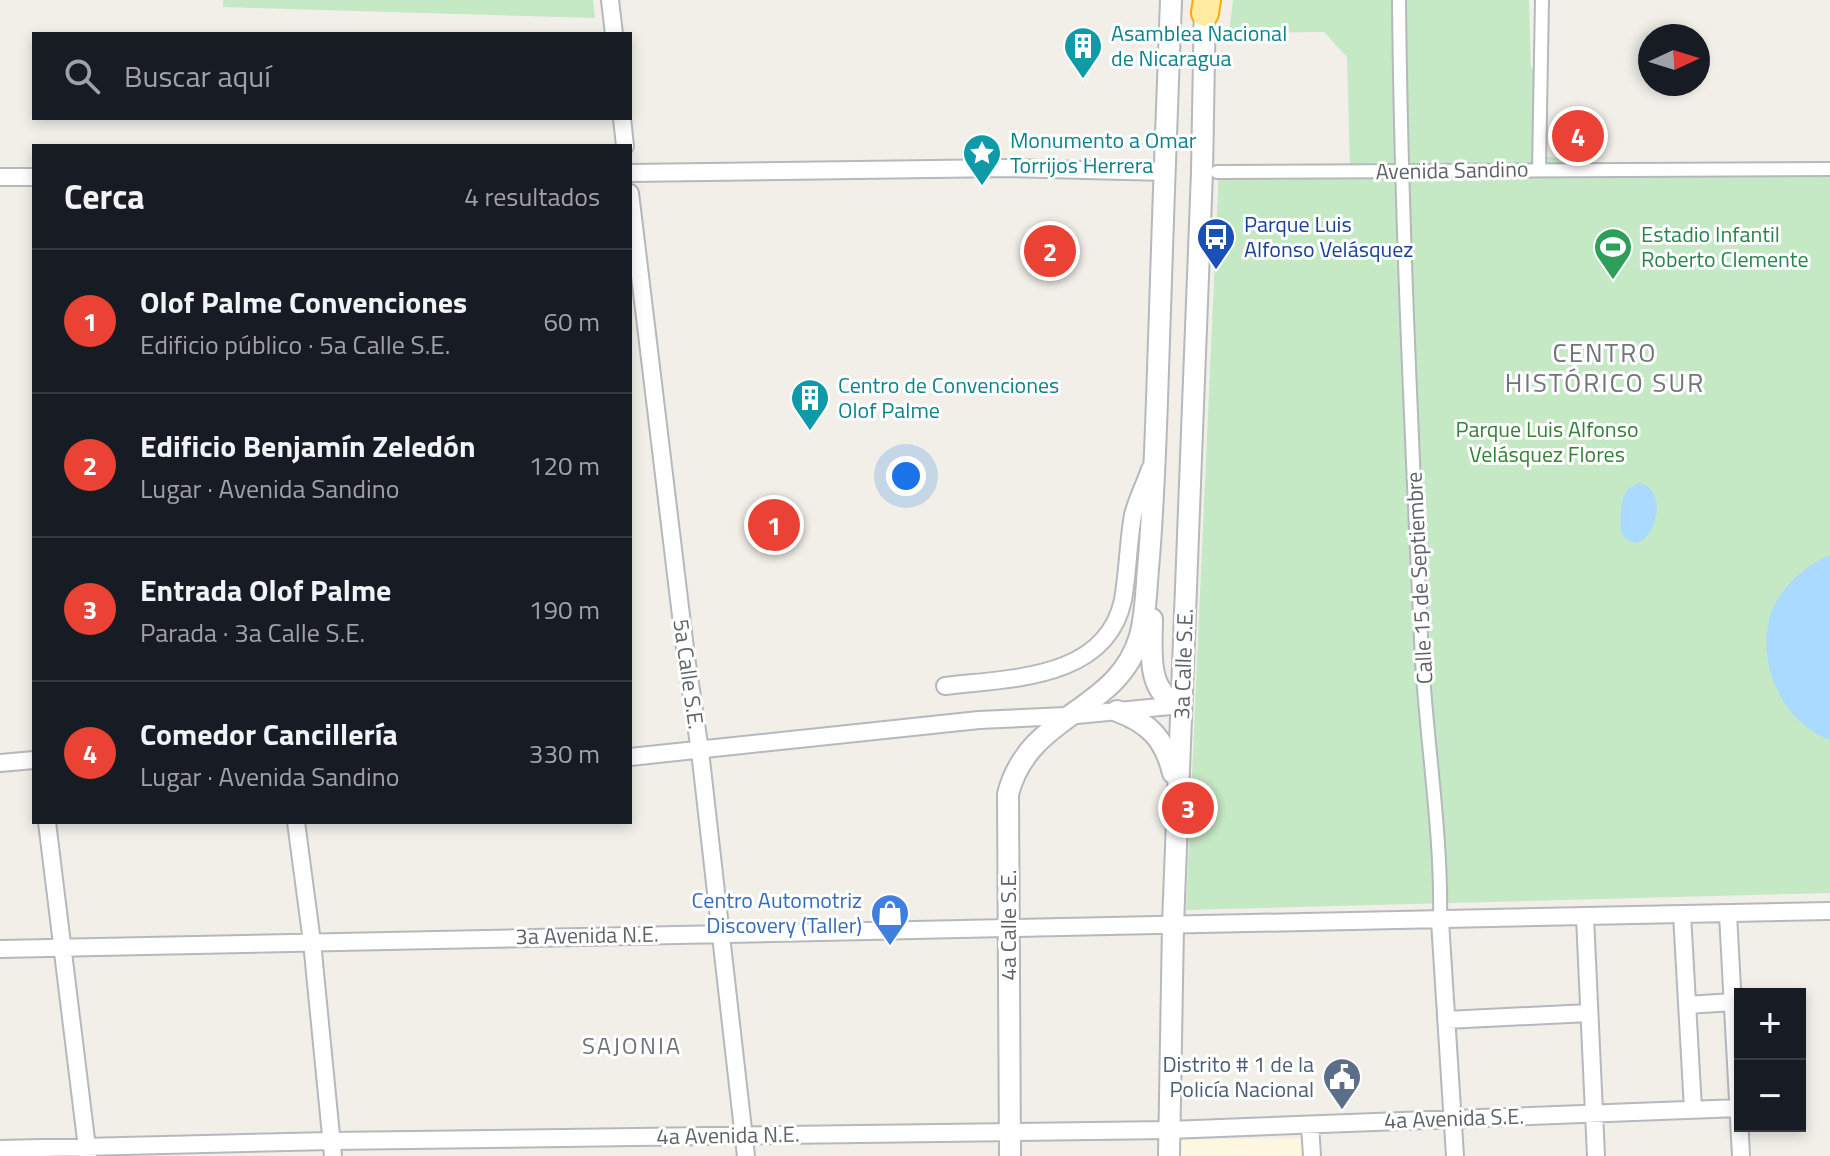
<!DOCTYPE html>
<html lang="es">
<meta charset="utf-8">
<style>
:root{--surface:#171b24;--page:#242831;--text:#f1f3f6;--muted:#9ea1a6;--line:#363941;--accent:#ea4335}
body{margin:0;font-family:"Titillium Web",sans-serif;background:var(--page);color:var(--text)}
.controls{position:absolute;right:24px;bottom:24px;display:grid;overflow:hidden;border-radius:0px;box-shadow:0 4px 12px #0003}
.controls button{width:72px;height:72px;display:grid;place-items:center;padding:0;border:0;border-bottom:2px solid var(--line);background:var(--surface);color:var(--text);font:40px sans-serif}
.compass{position:absolute;left:1638px;top:24px;width:72px;height:72px;border-radius:50%;background:var(--surface);box-shadow:0 4px 12px #0003;rotate:86deg}
.you{position:absolute;left:906px;top:476px;width:28px;height:28px;margin:-20px;border:6px solid #fff;border-radius:50%;background:#1a73e8;box-shadow:0 0 0 12px #1a73e833}
.badge{display:grid;place-items:center;width:52px;height:52px;border-radius:50%;background:var(--accent);color:#fff;font-size:26px;font-weight:700}
.pin{position:absolute;translate:-50% -50%;border:4px solid #fff;box-shadow:0 2px 8px #0006}
.list{margin:0;padding:0;list-style:none}
h2{display:flex;justify-content:space-between;align-items:center;height:104px;margin:0;padding:0 32px;font-size:34px}
h2 small{font-size:26px;font-weight:400;color:var(--muted)}
.list li{display:grid;grid-template-columns:52px 1fr auto;gap:24px;align-items:center;box-sizing:border-box;height:144px;padding:0 32px;border-top:2px solid var(--line)}
.list b{display:block;font-size:30px;white-space:nowrap}
.list p{margin:0;font-size:26px;white-space:nowrap;color:var(--muted)}
.list em{font-size:26px;font-style:normal;color:var(--muted)}
.icon{flex:none;width:44px;height:44px;fill:none;stroke:currentColor;stroke-width:2;stroke-linecap:round;stroke-linejoin:round}
.map{position:relative;flex:none;width:1830px;height:1156px;overflow:hidden}
.search{position:absolute;background:var(--surface);box-shadow:0 4px 12px #0003;left:32px;top:32px;width:600px;height:88px;display:flex;align-items:center;gap:20px;box-sizing:border-box;padding:0 28px;border-radius:0px;color:var(--muted);font-size:30px}
.panel{position:absolute;background:var(--surface);box-shadow:0 4px 12px #0003;left:32px;top:144px;width:600px;height:680px;border-radius:0px}
.map>svg:first-child{display:block}
</style>
<div class="map">
<svg width="1830" height="1156" viewBox="0 0 1830 1156">
<rect width="100%" height="100%" fill="#f1efe8"/>
<path fill="#fef7e0" d="M1302,1138V1156H1178V1140Z"/>
<path fill="#c5e8c5" d="M223,0H593L595,18L223,7Z
M1233,0H1529L1531,68H1536L1538,139L1532,140L1533,155L1698,175L1830,163V893L1186,910L1219,166L1350,164L1347,57L1324,32L1229,33Z"/>
<path fill="#aadaff" d="M1639,483C1675,490 1649,563 1624,537C1617,529 1621,497 1628,489C1631,486 1636,485 1639,483Z
M1830,555V740C1783,723 1756,664 1770,616C1779,588 1804,566 1830,555Z"/>
<g fill="none" stroke-linecap="round" stroke-linejoin="round">
<g stroke="#b5b8bc" stroke-width="16">
<path id="pedestrian" d="M1399,0C1401,220 1412,440 1422,660C1427,746 1442,835 1440,921
M1539,169L1542,0
M1217,172L1830,169"/>
</g>
<g stroke="#b5b8bc" stroke-width="20">
<path id="minor" d="M610,0L614,34
M622,118L625,146
M630,173L1007,168L1165,172
M0,177H34
M630,193L686,657L700,751L746,1156
M945,686C1010,678 1106,680 1123,600C1128,572 1128,543 1133,515C1137,499 1145,484 1150,469
M630,757L979,720L1066,716L1181,705
M0,763L34,760
M47,822L88,1156
M296,822L312,942L333,1156
M1682,914L1693,1109
M1728,914L1741,1156
M1585,917L1596,1156
M1440,921L1455,1156
M0,949C610,935 1220,925 1830,911
M1687,1005L1733,1002
M1446,1020L1589,1013
M1310,1125L1312,1156
M0,1149L331,1141L1169,1130L1739,1108"/>
</g>
<g stroke="#b5b8bc" stroke-width="24">
<path id="tertiary" d="M1152,619C1152,649 1145,694 1181,705
M1117,711C1150,723 1165,740 1173,773
M1010,1156L1008,794C1029,712 1118,713 1140,636C1146,614 1146,591 1148,569C1153,513 1155,457 1157,400C1161,267 1166,133 1171,0
M1169,1156L1173,925L1202,172L1205,1"/>
</g>
<g stroke="#f9ab00" stroke-width="30">
<path id="trunk" d="M1205,13L1207,0"/>
</g>
<use href="#pedestrian" stroke="#fff" stroke-width="12"/>
<use href="#minor" stroke="#fff" stroke-width="16"/>
<use href="#tertiary" stroke="#fff" stroke-width="20"/>
<use href="#trunk" stroke="#feeaa1" stroke-width="26"/>
</g>
<defs>
<g id="building-pin" transform="scale(2)"><path d="M0 17L-7.5 6A9.5 9.5 0 1 1 7.5 6Z" fill="#0f9aa8" stroke="#fff"/><path d="M-4-6H4V6H1V3H-1V6H-4ZM-2.5-4.3h1.7v1.8h-1.7ZM.8-4.3h1.7v1.8H.8ZM-2.5-1h1.7V.8h-1.7ZM.8-1h1.7V.8H.8Z" fill="#fff"/></g>
<g id="sight-pin" transform="scale(2)"><path d="M0 17L-7.5 6A9.5 9.5 0 1 1 7.5 6Z" fill="#0f9aa8" stroke="#fff"/><path d="M0-6L1.8-2.2L6-1.7L2.9 1.2L3.7 5.4L0 3.3L-3.7 5.4L-2.9 1.2L-6-1.7L-1.8-2.2Z" fill="#fff"/></g>
<g id="bus-pin" transform="scale(2)"><path d="M0 17L-7.5 6A9.5 9.5 0 1 1 7.5 6Z" fill="#1a4fb4" stroke="#fff"/><path d="M-5-6H5V4H4V6H2V4H-2V6H-4V4H-5ZM-3.5-4V0h7V-4ZM-3.5 1.2v1.5H-2V1.2ZM2 1.2v1.5H3.5V1.2Z" fill="#fff"/></g>
<g id="stadium-pin" transform="scale(2)"><path d="M0 17L-7.5 6A9.5 9.5 0 1 1 7.5 6Z" fill="#2e9e5b" stroke="#fff"/><path d="M0-5a6.5 5 0 1 0 0 10a6.5 5 0 1 0 0-10ZM-3.5-1.8h7v3.6h-7Z" fill="#fff"/></g>
<g id="shop-pin" transform="scale(2)"><path d="M0 17L-7.5 6A9.5 9.5 0 1 1 7.5 6Z" fill="#3f7fe0" stroke="#fff"/><path d="M-5-2.5h2.3a2.7 3.5 0 0 1 5.4 0H5L5.5 6h-11ZM-1.5-2.5h3a1.5 2.3 0 0 0-3 0Z" fill="#fff"/></g>
<g id="civic-pin" transform="scale(2)"><path d="M0 17L-7.5 6A9.5 9.5 0 1 1 7.5 6Z" fill="#5c6f8a" stroke="#fff"/><path d="M-.6-6.5H3V-4.5H.6V-3L4-1V1h2V6H-6V1h2V-1L-.6-3ZM-1.2 2.5V6h2.4V2.5Z" fill="#fff"/></g>
</defs>
<g fill-rule="evenodd">
<use href="#building-pin" x="1083" y="46"/>
<use href="#sight-pin" x="982" y="153"/>
<use href="#bus-pin" x="1216" y="237"/>
<use href="#stadium-pin" x="1613" y="247"/>
<use href="#building-pin" x="810" y="398"/>
<use href="#shop-pin" x="890" y="913"/>
<use href="#civic-pin" x="1342" y="1077"/>
</g>
<g text-anchor="middle" stroke-width="6" stroke-linejoin="round" paint-order="stroke">
<g font-size="22" fill="#0d838f" stroke="#fff" text-anchor="start">
<text x="1111" y="41">Asamblea Nacional<tspan x="1111" dy="25">de Nicaragua</tspan></text>
<text x="1010" y="148">Monumento a Omar<tspan x="1010" dy="25">Torrijos Herrera</tspan></text>
<text x="838" y="393">Centro de Convenciones<tspan x="838" dy="25">Olof Palme</tspan></text>
</g>
<g font-size="22" fill="#5f6368" stroke="#fff">
<text transform="translate(1452 170) rotate(-1)" y="8">Avenida Sandino</text>
<text transform="translate(1419 578) rotate(-93)" y="8">Calle 15 de Septiembre</text>
<text transform="translate(1183 664) rotate(-88)" y="8">3a Calle S.E.</text>
<text transform="translate(689 674) rotate(82)" y="8">5a Calle S.E.</text>
<text transform="translate(1008 925) rotate(-90)" y="8">4a Calle S.E.</text>
<text transform="translate(587 935) rotate(-1)" y="8">3a Avenida N.E.</text>
<text transform="translate(1454 1118) rotate(-2)" y="8">4a Avenida S.E.</text>
<text transform="translate(728 1135) rotate(-1)" y="8">4a Avenida N.E.</text>
</g>
<g font-size="22" fill="#164399" stroke="#fff" text-anchor="start">
<text x="1244" y="232">Parque Luis<tspan x="1244" dy="25">Alfonso Velásquez</tspan></text>
</g>
<g font-size="22" fill="#27864d" stroke="#fff" text-anchor="start">
<text x="1641" y="242">Estadio Infantil<tspan x="1641" dy="25">Roberto Clemente</tspan></text>
</g>
<g font-size="22" fill="#348238" stroke="#fff">
<text x="1547" y="437">Parque Luis Alfonso<tspan x="1547" dy="25">Velásquez Flores</tspan></text>
</g>
<g font-size="22" fill="#366cbe" stroke="#fff" text-anchor="end">
<text x="862" y="908">Centro Automotriz<tspan x="862" dy="25">Discovery (Taller)</tspan></text>
</g>
<g font-size="22" fill="#4e5e75" stroke="#fff" text-anchor="end">
<text x="1314" y="1072">Distrito # 1 de la<tspan x="1314" dy="25">Policía Nacional</tspan></text>
</g>
<g font-size="24" letter-spacing="2" fill="#70757a" stroke="#fff">
<text x="632" y="1054">SAJONIA</text>
</g>
<g font-size="26" letter-spacing="2" fill="#70757a" stroke="#fff">
<text x="1605" y="362">CENTRO<tspan x="1605" dy="30">HISTÓRICO SUR</tspan></text>
</g>
</g>
</svg>
<div class="controls">
<button>+</button>
<button>−</button>
</div>
<svg class="compass" viewBox="-18 -18 36 36"><path d="M0-13l5 13h-10z" fill="#e53935"/><path d="M0 13l5-13h-10z" fill="#9ea1a6"/></svg>
<div class="you"></div>
<div class="pin badge" style="left:774px;top:525px">1</div>
<div class="pin badge" style="left:1050px;top:251px">2</div>
<div class="pin badge" style="left:1188px;top:808px">3</div>
<div class="pin badge" style="left:1578px;top:136px">4</div>
<div class="search"><svg class="icon" aria-label="search" viewBox="0 0 24 24"><circle cx="10" cy="10" r="6"/><path d="M15 15l6 6"/></svg>Buscar aquí</div>
<section class="panel">
<h2>Cerca<small>4 resultados</small></h2>
<ul class="list">
<li><span class="badge">1</span><div><b>Olof Palme Convenciones</b><p>Edificio público · 5a Calle S.E.</p></div><em>60 m</em></li>
<li><span class="badge">2</span><div><b>Edificio Benjamín Zeledón</b><p>Lugar · Avenida Sandino</p></div><em>120 m</em></li>
<li><span class="badge">3</span><div><b>Entrada Olof Palme</b><p>Parada · 3a Calle S.E.</p></div><em>190 m</em></li>
<li><span class="badge">4</span><div><b>Comedor Cancillería</b><p>Lugar · Avenida Sandino</p></div><em>330 m</em></li>
</ul>
</section>
</div>
